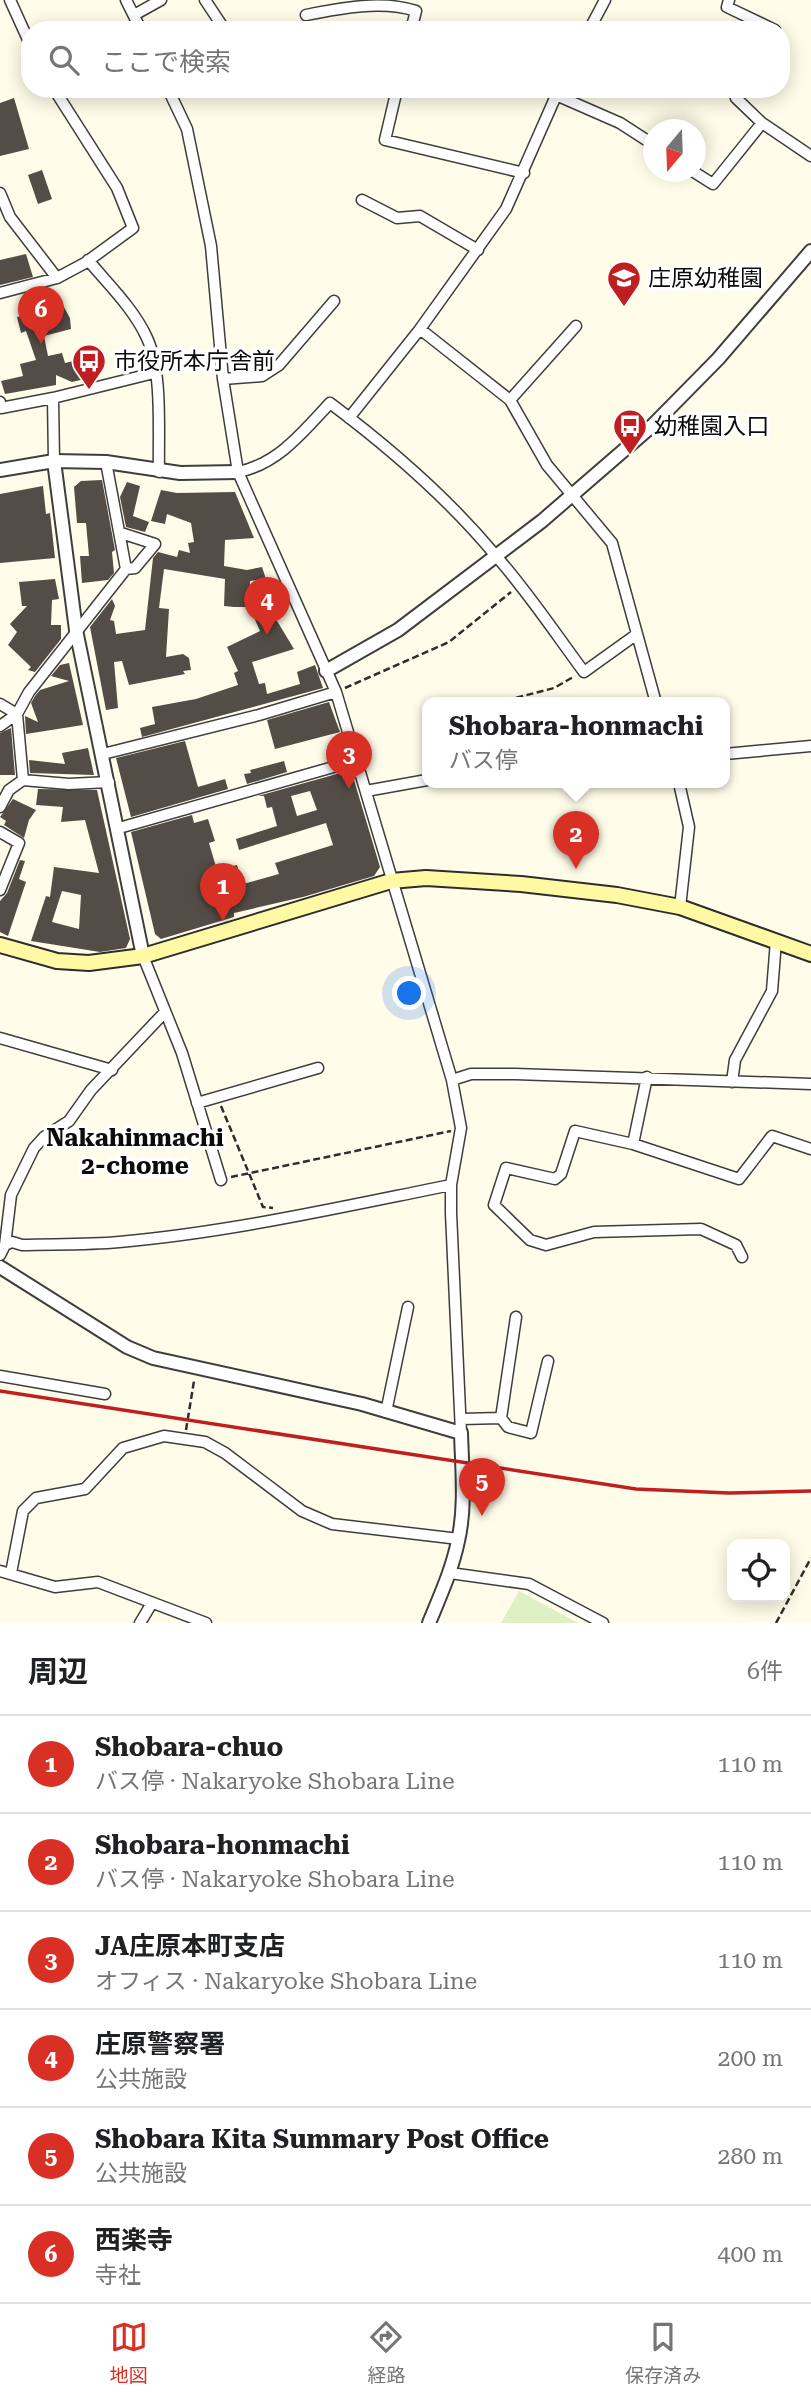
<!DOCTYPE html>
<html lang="ja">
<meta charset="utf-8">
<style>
:root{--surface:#fff;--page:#f2f2f2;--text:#202124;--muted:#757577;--line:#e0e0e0;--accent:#d93025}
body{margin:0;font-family:"Roboto Serif","Noto Sans JP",serif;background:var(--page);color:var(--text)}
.controls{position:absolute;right:21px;bottom:21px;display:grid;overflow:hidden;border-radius:14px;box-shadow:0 4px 18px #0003}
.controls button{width:63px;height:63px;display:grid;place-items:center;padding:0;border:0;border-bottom:2px solid var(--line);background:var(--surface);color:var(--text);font:35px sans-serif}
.compass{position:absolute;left:643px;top:119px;width:63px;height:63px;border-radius:50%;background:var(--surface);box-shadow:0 4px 18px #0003;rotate:199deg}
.you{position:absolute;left:410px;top:994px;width:24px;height:24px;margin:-18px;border:5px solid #fff;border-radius:50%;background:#1a73e8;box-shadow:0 0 0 10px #1a73e833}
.badge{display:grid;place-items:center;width:46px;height:46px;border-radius:50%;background:var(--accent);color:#fff;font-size:23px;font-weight:700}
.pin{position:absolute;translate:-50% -58px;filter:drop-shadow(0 2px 4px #0008)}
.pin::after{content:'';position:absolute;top:37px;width:24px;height:21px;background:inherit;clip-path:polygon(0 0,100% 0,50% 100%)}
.popup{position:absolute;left:422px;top:697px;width:308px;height:91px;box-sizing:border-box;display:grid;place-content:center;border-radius:14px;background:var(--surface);filter:drop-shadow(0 2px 5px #0005);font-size:23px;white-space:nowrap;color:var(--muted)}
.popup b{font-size:26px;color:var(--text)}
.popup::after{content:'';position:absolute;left:50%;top:100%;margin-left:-14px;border:14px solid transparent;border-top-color:var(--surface)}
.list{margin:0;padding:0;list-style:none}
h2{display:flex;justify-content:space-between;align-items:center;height:91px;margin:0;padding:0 28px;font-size:30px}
h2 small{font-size:23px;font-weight:400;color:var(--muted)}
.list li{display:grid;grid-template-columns:46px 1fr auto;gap:21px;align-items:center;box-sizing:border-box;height:98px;padding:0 28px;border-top:2px solid var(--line)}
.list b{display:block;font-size:26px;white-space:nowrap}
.list p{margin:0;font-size:23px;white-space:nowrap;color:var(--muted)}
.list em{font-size:23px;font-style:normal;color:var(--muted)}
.icon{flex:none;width:38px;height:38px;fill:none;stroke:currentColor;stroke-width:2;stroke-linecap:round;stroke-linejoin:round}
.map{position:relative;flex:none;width:811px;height:1623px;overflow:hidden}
.search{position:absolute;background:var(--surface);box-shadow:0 4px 18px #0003;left:21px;right:21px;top:21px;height:77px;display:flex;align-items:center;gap:18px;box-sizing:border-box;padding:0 24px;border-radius:28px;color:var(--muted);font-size:26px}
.sheet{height:679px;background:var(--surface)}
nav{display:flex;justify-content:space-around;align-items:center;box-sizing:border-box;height:98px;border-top:2px solid var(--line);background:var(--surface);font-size:19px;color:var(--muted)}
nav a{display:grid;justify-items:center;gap:4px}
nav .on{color:var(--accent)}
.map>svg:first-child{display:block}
</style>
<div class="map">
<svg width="811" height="1623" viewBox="0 0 811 1623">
<rect width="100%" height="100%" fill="#fffce9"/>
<path fill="#dff1c4" d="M519,1591L578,1623H501Z"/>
<path fill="#544d47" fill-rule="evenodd" d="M14,98L29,149L0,156V103Z
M42,170L52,199L38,204L28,175Z
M26,254L33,277L0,285V260Z
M56,299L60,300L70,318L71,329L44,336L48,356L62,353L65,363L86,358L89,378L72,382L56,375V385L5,394L1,381L23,376L20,364L36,360L26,331L21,333L17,317L22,316L20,306Z
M102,480L115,550L112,552L114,573L108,580L82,583L80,556H89L86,523H77L74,487L81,481Z
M127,482L140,486L133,516L149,522L145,532L126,527L120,497Z
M43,486L46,514L50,513L55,558L0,563V494Z
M161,490L177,493L235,492L254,538L225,540L224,566L247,570L262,567L266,579L250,581L249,607H234L224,606L225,579L164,569L159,608L169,609L166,657L183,654L189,658L191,670L183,671L185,674L129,685L122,661L114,662L118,708L106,710L90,627L112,599L115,606L110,620L114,621L116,634L145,630L153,558L158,552L177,557L179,550L190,553L188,543L194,542L191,523L167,514L165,524L151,521Z
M55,579L59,599L52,600L51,625H61V639L35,672L28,670L31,667L8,645L17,632L10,624L27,606H22L19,582Z
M268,606L294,649L252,662L259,684L265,683L267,694L300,684L297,672L315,665L323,688L142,737L140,728L155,724L152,707L196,699L238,685L234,673L238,671L227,647L260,631L252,613Z
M69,663L83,725L26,734L25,716L38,722L31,703L35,696L40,690L69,681L51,676L60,665Z
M329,702L340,732L275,749L267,720Z
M11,728L15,775H0V733Z
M185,741L198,787L225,779L228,789L131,817L116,758Z
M88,748L94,775L30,773L29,760L65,764L62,753Z
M284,761L287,772L247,784L244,774L251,773L250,770Z
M351,770L380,867L374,876L303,897L234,913V917L161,939L155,934L131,832L192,815L194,823L208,819L215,841L209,843L217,870L237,865L243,884L279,874L275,863L333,845L326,823L239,850L236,839L277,826L272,807L267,808L264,796H258ZM310,791L317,810L297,816L291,796Z
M38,789L97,790L130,939L126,948L100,952L31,941L46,896L50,897L54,867L99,873L85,820L61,822L63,807L36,805ZM62,891L81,895L79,929L52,922Z
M13,799L36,810L29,820L24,838L4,825L6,821L0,817Z
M20,860L25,861L19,879L26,882L8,936L0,932V901L7,893Z"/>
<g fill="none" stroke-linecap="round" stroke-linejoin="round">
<g stroke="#3e3e3e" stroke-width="13">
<path id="minor" d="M10,0L30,44
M126,0L141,30
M205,0L225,30
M729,0L727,7L775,30
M134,15L161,0
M306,15C341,8 383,0 416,11L411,30
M589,30L605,0
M54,89L117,188L133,228L85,263L57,278
M168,89L187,129L211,246L223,379L238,472L336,692L452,1080L461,1128L451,1185V1213L461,1433
M397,89L385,140L524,173
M741,89L736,98L762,123
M556,95L620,123L654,145
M694,172L713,184L762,123L811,156
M0,193L10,217L57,278L0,293
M362,200L397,218L420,216L478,250
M88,260C108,284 134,309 147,338C163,373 158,433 159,472
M420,329L510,400L547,465L612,543L656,703
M223,379L262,376L279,365L334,301
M53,398L154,373
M510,400L576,326
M0,402L1,408L53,398L54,461
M349,418L420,329L506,209L559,89
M238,472C278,464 303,432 330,403C390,448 448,498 496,556C528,592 555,633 584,672L637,634
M121,533L155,544L135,568L126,569
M0,704L17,714L23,780L69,784L109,782
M0,726L17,714L29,692L126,569L106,462
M103,754L259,715L336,692
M725,754L811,746
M679,783L689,827L680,907
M366,791L427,780
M0,807L9,790L23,780
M119,828L358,760
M0,832L19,843L0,890
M143,956L182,1053L221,1180
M0,1038L112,1070
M647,1077L633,1144L739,1179L772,1136L811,1149
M452,1080L471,1074H515L811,1084
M732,1082L735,1060L772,991L776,941
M197,1103L318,1068
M633,1144L575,1131L561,1174L555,1179L506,1168L494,1205L530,1240L546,1245L594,1232L701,1229L736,1245L742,1257
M5,1245L11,1195L34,1148L44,1137L69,1121L91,1090L165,1012
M0,1255L5,1245L12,1242L22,1245C54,1244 87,1245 119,1242C231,1232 341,1207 451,1185
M0,1376L105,1394
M386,1412L408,1307
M501,1418L508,1427L531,1433L548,1361
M461,1419L501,1418L516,1317
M0,1571L55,1587L98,1582L206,1623
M11,1573L23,1511L36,1498L85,1489L123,1448L164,1436L205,1442L225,1453L302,1511L332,1524L459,1539
M450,1573L529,1584L603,1623
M140,1623L152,1603"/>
</g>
<g stroke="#3e3e3e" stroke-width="16">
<path id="tertiary" d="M54,461L106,462L180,473L238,472
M0,470L54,461L76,630L143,956
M326,671L398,630L542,521L653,425L718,359L811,251
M0,1267L127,1347L153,1358L362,1404L461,1433C462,1468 466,1507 458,1541C452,1570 440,1596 429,1623"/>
</g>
<g stroke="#2d2d2d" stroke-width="18">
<path id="secondary" d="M0,945L57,961L89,963L143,956L391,881L426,878L521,884L617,895L680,907L811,954"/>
</g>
<path stroke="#2d2d2d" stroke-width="2.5" stroke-dasharray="7 3.5" stroke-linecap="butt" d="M345,688L449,642L511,592
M496,703L554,688L575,676
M221,1106L263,1207L273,1208
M231,1177L451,1131
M186,1430L194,1381
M776,1623L811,1558"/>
<use href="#minor" stroke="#fff" stroke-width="10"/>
<use href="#tertiary" stroke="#fff" stroke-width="12"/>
<use href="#secondary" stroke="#fff9a4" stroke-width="14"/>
<path stroke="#bf1f20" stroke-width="3.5" d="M0,1391L636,1489L729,1493L811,1491"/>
</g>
<defs>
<g id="school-pin" transform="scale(1.75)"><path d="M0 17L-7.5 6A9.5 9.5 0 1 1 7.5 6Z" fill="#bf1f20" stroke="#fff"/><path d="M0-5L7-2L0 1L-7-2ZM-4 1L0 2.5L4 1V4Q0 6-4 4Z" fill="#fff"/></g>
<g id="bus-pin" transform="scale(1.75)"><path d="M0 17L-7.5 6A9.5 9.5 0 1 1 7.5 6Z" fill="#bf1f20" stroke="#fff"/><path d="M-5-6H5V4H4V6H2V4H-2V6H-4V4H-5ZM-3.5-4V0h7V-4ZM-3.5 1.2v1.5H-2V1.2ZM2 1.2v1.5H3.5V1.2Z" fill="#fff"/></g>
</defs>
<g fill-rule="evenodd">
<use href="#school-pin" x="624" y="278"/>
<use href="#bus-pin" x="89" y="361"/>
<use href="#bus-pin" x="630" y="426"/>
</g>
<g text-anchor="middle" stroke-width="7" stroke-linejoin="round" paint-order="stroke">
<g font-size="23" fill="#0b0b0b" stroke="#fff" text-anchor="start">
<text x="648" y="286">庄原幼稚園</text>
<text x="114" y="369">市役所本庁舎前</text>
<text x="654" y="434">幼稚園入口</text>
</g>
<g font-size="24" font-weight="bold" fill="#0b0b0b" stroke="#fff">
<text x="135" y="1146">Nakahinmachi<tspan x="135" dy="28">2-chome</tspan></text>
</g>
</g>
</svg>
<div class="controls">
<button><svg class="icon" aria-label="locate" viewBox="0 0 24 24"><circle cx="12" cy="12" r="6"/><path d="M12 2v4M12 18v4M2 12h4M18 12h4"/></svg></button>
</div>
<svg class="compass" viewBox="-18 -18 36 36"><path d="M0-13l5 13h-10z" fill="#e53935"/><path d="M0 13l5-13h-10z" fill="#757577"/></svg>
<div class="you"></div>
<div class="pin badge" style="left:223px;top:921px">1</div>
<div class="pin badge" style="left:576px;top:869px">2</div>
<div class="popup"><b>Shobara-honmachi</b>バス停</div>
<div class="pin badge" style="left:349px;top:789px">3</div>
<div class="pin badge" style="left:267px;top:635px">4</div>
<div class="pin badge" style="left:482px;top:1516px">5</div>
<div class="pin badge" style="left:41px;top:344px">6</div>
<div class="search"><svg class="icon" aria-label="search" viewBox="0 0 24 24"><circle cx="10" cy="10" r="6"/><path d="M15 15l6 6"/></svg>ここで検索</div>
</div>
<section class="sheet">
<h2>周辺<small>6件</small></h2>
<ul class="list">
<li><span class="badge">1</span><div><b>Shobara-chuo</b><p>バス停 · Nakaryoke Shobara Line</p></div><em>110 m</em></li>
<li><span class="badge">2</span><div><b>Shobara-honmachi</b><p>バス停 · Nakaryoke Shobara Line</p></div><em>110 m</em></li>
<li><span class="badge">3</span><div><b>JA庄原本町支店</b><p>オフィス · Nakaryoke Shobara Line</p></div><em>110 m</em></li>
<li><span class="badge">4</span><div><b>庄原警察署</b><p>公共施設</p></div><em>200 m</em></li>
<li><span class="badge">5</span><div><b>Shobara Kita Summary Post Office</b><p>公共施設</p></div><em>280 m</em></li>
<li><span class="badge">6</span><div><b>西楽寺</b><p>寺社</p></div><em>400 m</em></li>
</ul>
</section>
<nav>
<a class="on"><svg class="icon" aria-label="map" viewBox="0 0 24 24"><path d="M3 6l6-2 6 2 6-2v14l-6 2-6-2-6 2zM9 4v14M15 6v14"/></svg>地図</a>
<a><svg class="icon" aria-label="directions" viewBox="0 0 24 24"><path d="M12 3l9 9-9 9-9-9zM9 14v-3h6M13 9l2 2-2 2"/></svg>経路</a>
<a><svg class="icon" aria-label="saved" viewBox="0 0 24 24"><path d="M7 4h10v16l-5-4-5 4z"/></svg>保存済み</a>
</nav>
